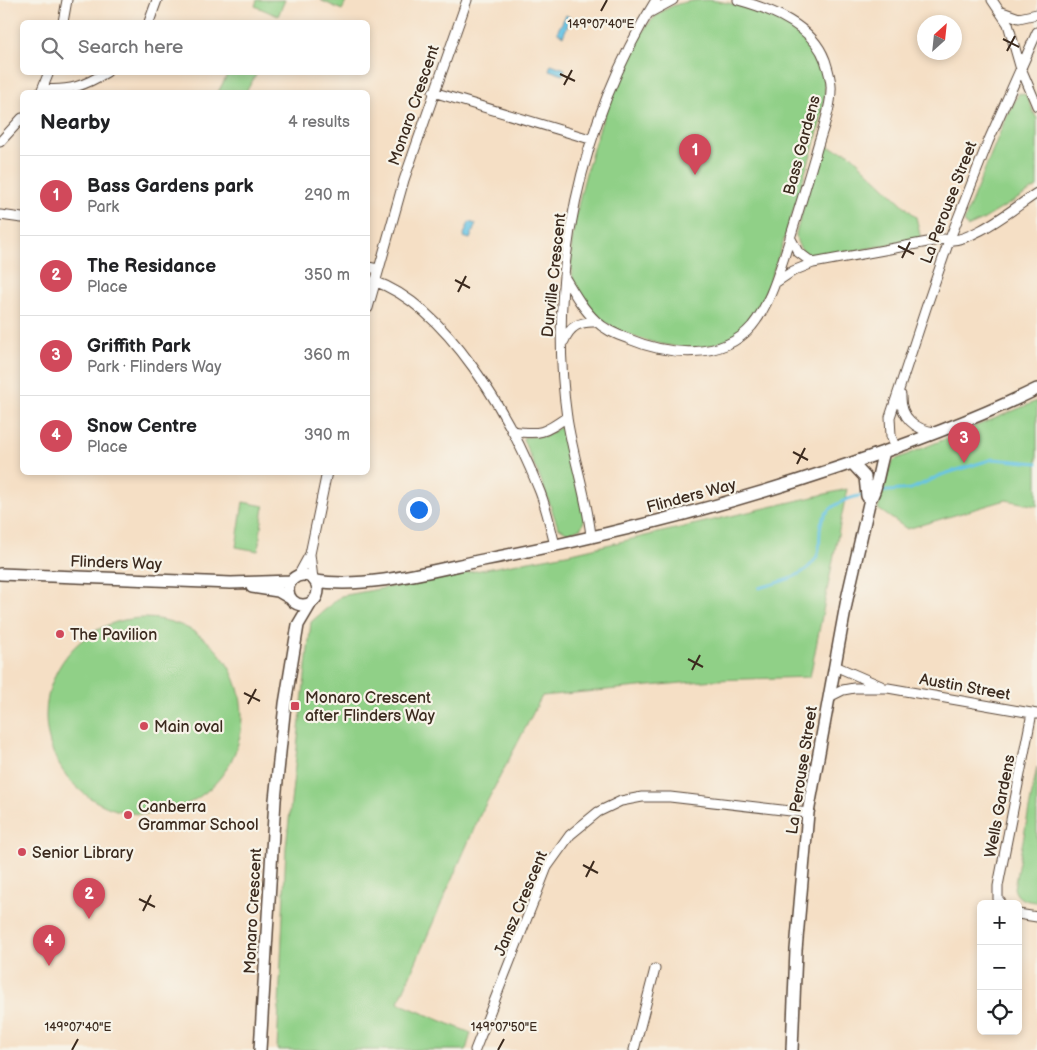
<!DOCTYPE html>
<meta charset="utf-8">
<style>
:root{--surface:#fff;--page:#f6f6f6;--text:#202124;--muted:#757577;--line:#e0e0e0;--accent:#d1495b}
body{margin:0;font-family:"Balsamiq Sans",sans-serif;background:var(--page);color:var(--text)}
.controls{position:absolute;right:15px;bottom:15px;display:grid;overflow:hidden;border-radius:8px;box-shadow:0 2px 8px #0003}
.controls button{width:45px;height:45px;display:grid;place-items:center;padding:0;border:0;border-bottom:1px solid var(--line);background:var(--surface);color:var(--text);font:25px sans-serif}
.compass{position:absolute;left:917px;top:15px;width:45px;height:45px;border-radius:50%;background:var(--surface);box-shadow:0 2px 8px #0003;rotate:27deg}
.you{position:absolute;left:418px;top:509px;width:18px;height:18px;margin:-12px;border:4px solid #fff;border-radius:50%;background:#1a73e8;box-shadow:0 0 0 8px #1a73e833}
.badge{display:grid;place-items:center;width:32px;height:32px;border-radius:50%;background:var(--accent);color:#fff;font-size:16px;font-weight:700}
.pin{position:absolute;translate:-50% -41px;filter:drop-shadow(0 1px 2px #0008)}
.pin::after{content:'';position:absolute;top:26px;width:18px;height:15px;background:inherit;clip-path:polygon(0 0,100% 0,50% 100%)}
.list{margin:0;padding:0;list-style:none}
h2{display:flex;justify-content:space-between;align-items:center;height:65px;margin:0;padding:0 20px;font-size:21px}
h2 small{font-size:16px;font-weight:400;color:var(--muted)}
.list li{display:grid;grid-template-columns:32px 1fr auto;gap:15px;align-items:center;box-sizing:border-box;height:80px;padding:0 20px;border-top:1px solid var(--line)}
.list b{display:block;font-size:19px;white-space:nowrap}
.list p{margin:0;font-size:16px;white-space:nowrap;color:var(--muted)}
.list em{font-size:16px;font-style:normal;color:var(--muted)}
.icon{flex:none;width:28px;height:28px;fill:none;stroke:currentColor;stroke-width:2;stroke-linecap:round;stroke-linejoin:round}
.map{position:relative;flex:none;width:1037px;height:1050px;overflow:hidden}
.search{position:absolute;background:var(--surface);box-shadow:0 2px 8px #0003;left:20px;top:20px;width:350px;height:55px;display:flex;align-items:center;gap:12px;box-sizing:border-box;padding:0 18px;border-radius:8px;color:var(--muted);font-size:19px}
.panel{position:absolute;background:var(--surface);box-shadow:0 2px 8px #0003;left:20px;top:90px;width:350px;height:385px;border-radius:8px}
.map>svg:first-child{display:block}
</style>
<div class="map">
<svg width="1037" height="1050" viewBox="0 0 1037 1050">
<rect width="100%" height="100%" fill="#f7f3e8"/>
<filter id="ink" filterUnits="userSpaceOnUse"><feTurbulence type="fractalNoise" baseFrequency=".02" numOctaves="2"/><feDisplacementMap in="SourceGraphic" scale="10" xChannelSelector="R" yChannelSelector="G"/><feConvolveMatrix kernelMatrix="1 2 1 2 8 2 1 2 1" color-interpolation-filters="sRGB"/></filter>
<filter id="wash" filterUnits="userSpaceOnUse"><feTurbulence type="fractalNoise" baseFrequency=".0096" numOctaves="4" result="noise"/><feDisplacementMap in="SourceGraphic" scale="20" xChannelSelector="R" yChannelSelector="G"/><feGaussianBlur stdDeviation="1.12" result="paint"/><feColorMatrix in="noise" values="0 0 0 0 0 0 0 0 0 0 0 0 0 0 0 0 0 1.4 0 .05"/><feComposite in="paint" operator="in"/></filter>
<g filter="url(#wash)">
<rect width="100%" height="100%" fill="#f5dfc5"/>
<path fill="#90d087" stroke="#667d52" d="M257,0H285L278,16L255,6Z
M320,0H347L342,10Z
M709,0C757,6 824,28 825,87C825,118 811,153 802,183C789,225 776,267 759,308C742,337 713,351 679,347C641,342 599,329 579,294C573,284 571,272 571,261C569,210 617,54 653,19C668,4 688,0 709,0Z
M229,72H257V73L246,92H218Z
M1019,93L1026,95L1037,119V187L981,221L967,227L964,222L969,208L1005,120Z
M822,145L849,153L916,217L921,239L815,258C803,254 796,246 796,233Z
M1037,401V506L1006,500L907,529L878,509L890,466L894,460Z
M562,426L565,427L585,518L581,528L568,533L558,527L541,480L523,440L524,437L546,436Z
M847,489L810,677L714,680L542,696L480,815L398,1003L471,1033L466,1050H277L286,847L311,622L341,596L572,553Z
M243,502L264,506L258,551L236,547Z
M46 716a98 98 0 1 1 196 0a98 98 0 1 1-196 0Z
M1037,767V902C1026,901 1017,900 1014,888Z"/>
<path fill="#67c4e5" stroke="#517782" d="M566,15L571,18L563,36L557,32Z
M551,64L565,69L563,75L549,70Z
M469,222L476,224L470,239L463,237Z"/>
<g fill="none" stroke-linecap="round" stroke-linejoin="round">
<path stroke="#67c4e5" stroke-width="3" d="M877,492L911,489L944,474L993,459L1037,463
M759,588C779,582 804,578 816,558C821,550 819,540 820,531C820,509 844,498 864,495"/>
</g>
</g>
<g filter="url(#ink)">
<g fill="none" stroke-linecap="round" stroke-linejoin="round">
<g stroke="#574537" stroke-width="11">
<path id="minor" d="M992,0L1008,24L1020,66L1037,106
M1002,12L1019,18L1037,14
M649,13L673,0
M63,22L67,0
M149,22L157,0
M43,89C70,91 84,86 107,72
M41,92L49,72
M433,92L590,139
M0,142L22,118
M0,215L22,218
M790,237L798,252L813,263
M368,267L378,269
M565,278C574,293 583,309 596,321C605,330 617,335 629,339C667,355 722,361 752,326C769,305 777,278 785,254C796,220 806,186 816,152C821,133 831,110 831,90C832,81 828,69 825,60C812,25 771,9 738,0
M374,281C448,307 510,417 538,487C546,505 550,526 555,545
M775,283L793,271L813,263L944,239C966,248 1018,205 1037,193
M368,308L404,180L467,0
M564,341C570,326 580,321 596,322
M901,395C900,417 915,430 935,432
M512,431C541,435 544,433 567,417
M896,449L891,436L890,417L926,308L949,241L988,142L1037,32
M591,536C587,496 573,458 567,418C547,275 580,122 656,0
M310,554L313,579
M298,576L310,554L327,472
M835,666L881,686
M829,697L843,690L854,688H888L1037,714
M1002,904L998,899V886L1032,713
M1018,914L1037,917
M475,1050L547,867L570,835L598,812L621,801L642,797H670L808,813
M634,1050L655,969"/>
</g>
<g stroke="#574537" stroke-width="14">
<path id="tertiary" d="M852,463L865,477L867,496L870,499
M0,574L231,583L291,581
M288 590a15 15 0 1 1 30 0a15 15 0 1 1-30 0Z
M315,581C368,589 430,571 483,560C603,537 721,507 837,468C906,445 972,421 1037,389
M252,587L278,591L290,598
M260,1050L275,800L285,704L298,625L311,603
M792,1050L796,950L808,813L847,599L870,499C876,494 880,463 884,452"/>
</g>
<use href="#minor" stroke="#fff" stroke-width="9"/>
<use href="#tertiary" stroke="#fff" stroke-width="11"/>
</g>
</g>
<path fill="none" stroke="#3b2a1e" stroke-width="2" d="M601,11L607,0M1003,39L1019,47M1007,51L1015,36M560,74L575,81M564,85L572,70M898,246L914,254M902,258L910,242M455,280L470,288M458,292L466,276M793,452L808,460M797,464L805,448M688,659L703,667M692,670L700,655M244,693L260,701M248,704L256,689M583,865L598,873M586,877L594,861M139,899L155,907M143,911L151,895M72,1050L78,1039M498,1050L504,1039"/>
<g fill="#d1495b" stroke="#f7f3e8" stroke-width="2">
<circle cx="60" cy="634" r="5"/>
<rect x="290" y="701" width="10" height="10" rx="2.5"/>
<circle cx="144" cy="726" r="5"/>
<circle cx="128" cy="815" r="5"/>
<circle cx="22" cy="852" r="5"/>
</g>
<g text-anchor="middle" stroke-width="4.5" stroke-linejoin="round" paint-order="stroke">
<g font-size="16" fill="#3b2a1e" stroke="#f7f3e8">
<text transform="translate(413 105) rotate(-71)" y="6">Monaro Crescent</text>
<text transform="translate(801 145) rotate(-75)" y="6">Bass Gardens</text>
<text transform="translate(948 202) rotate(-69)" y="6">La Perouse Street</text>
<text transform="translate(553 275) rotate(-84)" y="6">Durville Crescent</text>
<text transform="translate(691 495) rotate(-15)" y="6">Flinders Way</text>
<text transform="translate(116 562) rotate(2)" y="6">Flinders Way</text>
<text transform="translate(965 686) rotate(10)" y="6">Austin Street</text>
<text transform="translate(801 770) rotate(-81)" y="6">La Perouse Street</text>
<text transform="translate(999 806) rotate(-79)" y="6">Wells Gardens</text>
<text transform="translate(520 903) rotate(-67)" y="6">Jansz Crescent</text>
<text transform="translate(252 911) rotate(-87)" y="6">Monaro Crescent</text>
</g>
<g font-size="16" fill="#3b2a1e" stroke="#f7f3e8" text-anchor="start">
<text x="70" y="640">The Pavilion</text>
<text x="305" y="703">Monaro Crescent<tspan x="305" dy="18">after Flinders Way</tspan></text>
<text x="154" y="732">Main oval</text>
<text x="138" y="812">Canberra<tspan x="138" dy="18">Grammar School</tspan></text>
<text x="32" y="858">Senior Library</text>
</g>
</g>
<g font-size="12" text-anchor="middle" fill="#3b2a1e" stroke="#f7f3e8" stroke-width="4.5" stroke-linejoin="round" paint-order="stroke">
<text x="601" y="28">149°07'40"E</text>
<text x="78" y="1031">149°07'40"E</text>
<text x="504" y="1031">149°07'50"E</text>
</g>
</svg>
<div class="controls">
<button>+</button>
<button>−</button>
<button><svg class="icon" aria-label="locate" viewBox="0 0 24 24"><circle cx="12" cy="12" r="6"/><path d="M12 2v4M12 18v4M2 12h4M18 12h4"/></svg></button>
</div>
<svg class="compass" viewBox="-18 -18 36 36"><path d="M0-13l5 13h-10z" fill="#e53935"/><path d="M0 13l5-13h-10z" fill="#757577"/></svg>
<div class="you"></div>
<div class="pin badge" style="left:695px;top:175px">1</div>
<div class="pin badge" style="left:89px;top:919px">2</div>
<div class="pin badge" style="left:964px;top:463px">3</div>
<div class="pin badge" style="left:49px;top:966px">4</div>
<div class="search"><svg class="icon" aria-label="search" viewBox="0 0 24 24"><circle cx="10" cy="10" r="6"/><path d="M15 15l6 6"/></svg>Search here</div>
<section class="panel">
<h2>Nearby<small>4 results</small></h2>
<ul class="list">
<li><span class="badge">1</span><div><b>Bass Gardens park</b><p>Park</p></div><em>290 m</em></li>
<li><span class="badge">2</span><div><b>The Residance</b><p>Place</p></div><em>350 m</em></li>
<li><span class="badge">3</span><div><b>Griffith Park</b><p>Park · Flinders Way</p></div><em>360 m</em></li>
<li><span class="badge">4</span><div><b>Snow Centre</b><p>Place</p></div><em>390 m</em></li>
</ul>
</section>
</div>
